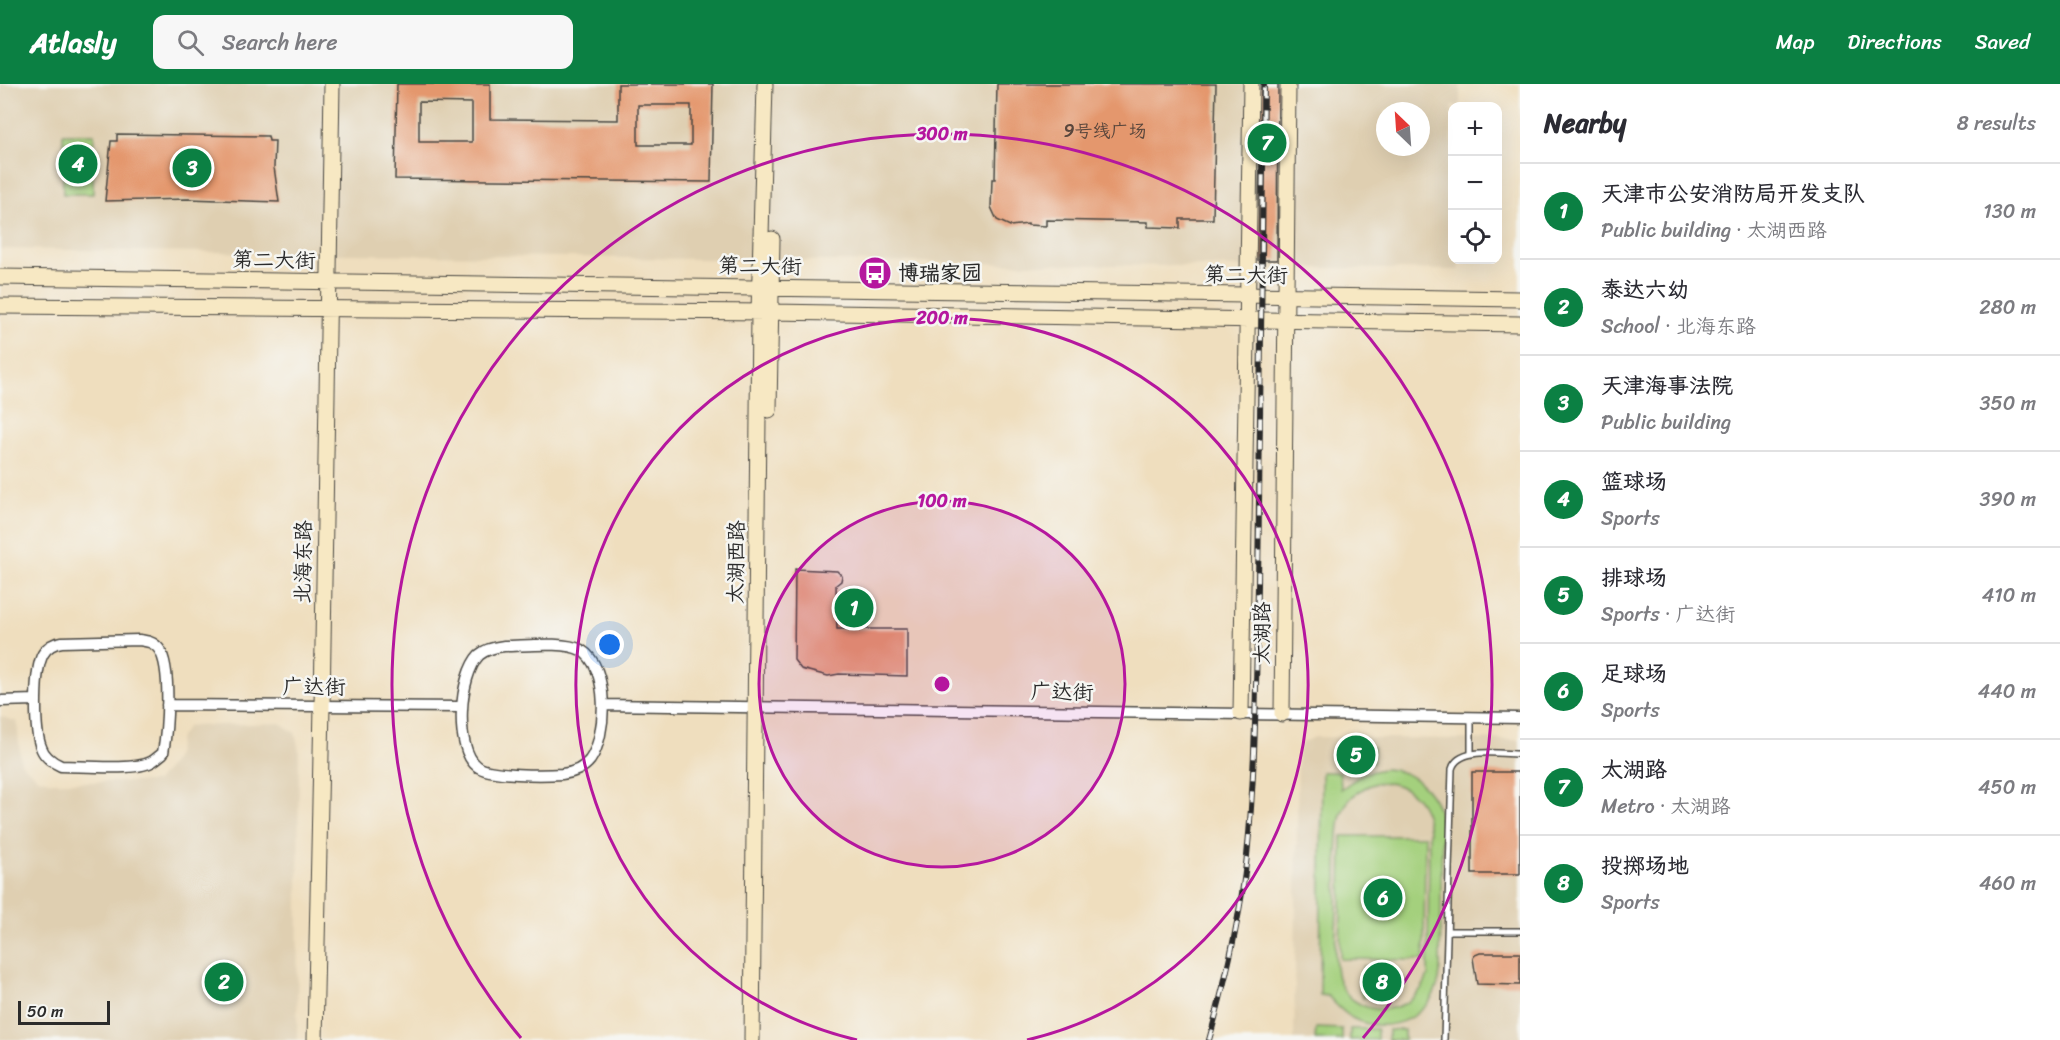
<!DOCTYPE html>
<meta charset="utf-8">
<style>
:root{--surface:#fff;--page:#f7f7f7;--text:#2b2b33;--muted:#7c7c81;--line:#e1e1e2;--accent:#0b8043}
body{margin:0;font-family:Sriracha,"LXGW WenKai TC",sans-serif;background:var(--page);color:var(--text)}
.controls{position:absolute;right:18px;top:18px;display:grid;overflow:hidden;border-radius:12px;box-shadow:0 6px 24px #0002}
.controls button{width:54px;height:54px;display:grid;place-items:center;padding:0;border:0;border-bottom:2px solid var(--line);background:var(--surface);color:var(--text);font:30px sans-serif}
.compass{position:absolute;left:1376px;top:18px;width:54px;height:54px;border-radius:50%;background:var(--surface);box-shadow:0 6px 24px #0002;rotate:335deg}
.scale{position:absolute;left:18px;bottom:15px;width:92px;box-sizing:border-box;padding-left:6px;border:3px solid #2b2b2b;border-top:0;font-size:16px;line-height:21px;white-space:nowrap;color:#2b2b2b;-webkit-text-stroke:4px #f6f6f2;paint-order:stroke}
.you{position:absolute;left:610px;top:561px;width:21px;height:21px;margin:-15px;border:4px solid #fff;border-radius:50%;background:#1a73e8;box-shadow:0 0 0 9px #1a73e833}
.badge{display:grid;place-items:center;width:39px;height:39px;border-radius:50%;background:var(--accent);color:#fff;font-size:20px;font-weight:700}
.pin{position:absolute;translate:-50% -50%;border:3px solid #fff;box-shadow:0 2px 6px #0006}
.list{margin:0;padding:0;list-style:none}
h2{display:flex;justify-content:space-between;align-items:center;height:78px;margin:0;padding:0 24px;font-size:26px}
h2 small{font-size:20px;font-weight:400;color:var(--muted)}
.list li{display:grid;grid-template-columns:39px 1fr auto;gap:18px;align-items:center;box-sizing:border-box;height:96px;padding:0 24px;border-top:2px solid var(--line)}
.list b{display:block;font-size:22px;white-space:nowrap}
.list p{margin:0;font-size:20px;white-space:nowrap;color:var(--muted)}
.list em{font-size:20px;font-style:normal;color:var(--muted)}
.icon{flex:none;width:33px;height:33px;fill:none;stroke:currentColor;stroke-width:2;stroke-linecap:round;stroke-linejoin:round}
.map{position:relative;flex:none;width:1520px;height:956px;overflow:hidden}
header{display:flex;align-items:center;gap:36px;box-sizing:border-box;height:84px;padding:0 30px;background:var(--accent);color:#fff}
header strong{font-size:28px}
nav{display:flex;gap:33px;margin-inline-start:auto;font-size:21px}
.search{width:420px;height:54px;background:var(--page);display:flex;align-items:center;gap:15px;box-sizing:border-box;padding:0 21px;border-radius:12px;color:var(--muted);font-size:22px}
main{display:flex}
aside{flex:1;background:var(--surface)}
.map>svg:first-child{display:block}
</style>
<header>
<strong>Atlasly</strong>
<div class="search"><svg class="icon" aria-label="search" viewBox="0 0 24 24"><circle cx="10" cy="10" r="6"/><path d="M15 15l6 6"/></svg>Search here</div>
<nav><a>Map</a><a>Directions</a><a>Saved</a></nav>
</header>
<main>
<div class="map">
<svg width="1520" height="956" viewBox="0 0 1520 956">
<rect width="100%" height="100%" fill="#f6f6f2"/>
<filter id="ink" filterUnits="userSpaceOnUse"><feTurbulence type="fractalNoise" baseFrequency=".0167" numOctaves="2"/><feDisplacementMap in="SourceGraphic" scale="12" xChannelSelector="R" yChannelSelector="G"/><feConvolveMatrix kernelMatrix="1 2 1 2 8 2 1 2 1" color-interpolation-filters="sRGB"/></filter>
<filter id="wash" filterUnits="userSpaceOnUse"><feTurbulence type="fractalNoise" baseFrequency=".008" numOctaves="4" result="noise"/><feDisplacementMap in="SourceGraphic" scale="24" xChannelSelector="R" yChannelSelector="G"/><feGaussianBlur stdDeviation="1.35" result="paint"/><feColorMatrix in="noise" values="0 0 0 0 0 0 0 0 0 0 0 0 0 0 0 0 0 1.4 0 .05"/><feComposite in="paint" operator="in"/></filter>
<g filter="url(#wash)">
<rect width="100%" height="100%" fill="#efdebe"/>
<path fill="#dfcfb1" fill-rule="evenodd" d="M0,0H1460V22H1452V176H1459V186L0,165ZM1385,27H1421V63H1385Z
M0,632L17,638L21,679L38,694L53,698H157L175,675L180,653L188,642L280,639L295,649L299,666L297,956H0Z
M1315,653L1520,656V956H1294L1298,670L1302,659Z"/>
<path fill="#a4d07d" stroke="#687e54" stroke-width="1.5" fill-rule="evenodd" d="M63,50H94L93,110H63Z
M1339,663H1373V679H1339Z
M1384,685C1415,686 1438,710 1442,740L1440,888C1437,931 1389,954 1352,934C1343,928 1335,920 1328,912L1320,911L1322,688H1340L1341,705L1364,689ZM1376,699C1407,696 1427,717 1429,748L1428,892C1422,908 1409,921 1392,924C1370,929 1347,918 1339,897C1332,877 1337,844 1337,823C1338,794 1335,763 1340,734C1345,716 1358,705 1376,699Z
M1342,752H1425L1424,876L1340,875Z
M1364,882L1395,895L1402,893L1405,898L1401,903L1395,900L1363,914C1357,903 1358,893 1364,882Z
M1316,944L1342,945V956H1315Z
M1350,945H1377V956H1350Z
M1388,946H1404V956H1388Z"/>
<g id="blocks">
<path fill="#e4976d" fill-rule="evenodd" d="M397,0H490V35L618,36V0H713L711,98L395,95ZM419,18L472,19V58H419ZM638,21H691V61H638Z
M997,0H1216L1213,135H1180V144L1148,143V138L1046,136V142L1028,141V140L1010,142L997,136L991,123L992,95H995Z
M1261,0H1278L1277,176H1258Z
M117,50L268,52L269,57H275L274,83L279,118L188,115L105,117L111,57H117Z
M795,485L837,487L842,492L841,497L836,501L837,545H907V592L839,590L828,592L801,585L794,576Z
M1472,688H1520V790H1472Z
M1480,869H1520V901L1477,900L1473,874L1475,871Z"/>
</g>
</g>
<g filter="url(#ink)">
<use href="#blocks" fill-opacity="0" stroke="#484641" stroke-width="1.5"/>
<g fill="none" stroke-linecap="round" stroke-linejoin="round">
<g stroke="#484641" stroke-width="8">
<path id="lane" d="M1471,633V669
M1448,847H1520
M1444,956L1452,685C1458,662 1501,670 1520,670"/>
</g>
<g stroke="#484641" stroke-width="13">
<path id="street" d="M139,556C147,557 154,558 159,565C172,584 167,646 163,669C159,672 155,676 151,678C134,687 82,682 61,682C52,678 44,673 41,663C34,646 34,586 43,570C47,563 54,559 62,558Z
M504,562C524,562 564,557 581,566C610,583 607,652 590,676C584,684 573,689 562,690C546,691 488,692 477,682C454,664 459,592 479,571C486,565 495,563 504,562Z
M0,617L36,616
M167,621L461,623
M603,621L1520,634"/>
</g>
<g stroke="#484641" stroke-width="17">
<path id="secondary" d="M0,193L1520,215
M0,222L771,228L1520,240
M769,326L772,155
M1241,629L1251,0
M1282,630L1288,0
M315,956L322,622L332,0
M752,956L759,228L765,0"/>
</g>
<use href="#lane" stroke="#fff" stroke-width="5"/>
<use href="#street" stroke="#fff" stroke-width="10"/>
<use href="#secondary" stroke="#f7e8c3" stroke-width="15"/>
<g stroke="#2b2b2b" stroke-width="6">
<path id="rail" d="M1209,956C1226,896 1240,834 1247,772C1256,682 1256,592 1258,502C1261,335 1261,167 1264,0"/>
</g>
<use href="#rail" stroke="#f6f6f2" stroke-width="4" stroke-dasharray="11" stroke-linecap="butt"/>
</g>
</g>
<circle cx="942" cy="600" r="183" fill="#b5179e" fill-opacity=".12"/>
<g fill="none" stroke="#b5179e" stroke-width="3">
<circle cx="942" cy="600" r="183"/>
<path d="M857 956A366 366 0 1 1 1027 956"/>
<path d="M521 954A550 550 0 1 1 1363 954"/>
</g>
<defs>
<g id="bus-disc" transform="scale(1.725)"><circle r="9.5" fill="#b5179e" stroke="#f6f6f2"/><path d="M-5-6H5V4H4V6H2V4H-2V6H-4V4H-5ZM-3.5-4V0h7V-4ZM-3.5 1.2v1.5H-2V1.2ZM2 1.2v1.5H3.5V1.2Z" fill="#fff"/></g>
</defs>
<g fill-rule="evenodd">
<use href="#bus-disc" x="875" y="189"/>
</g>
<g text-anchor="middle" stroke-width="5" stroke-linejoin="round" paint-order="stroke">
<g font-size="18" fill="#59463c">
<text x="1105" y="53">9号线广场</text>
</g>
<g font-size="21" fill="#2b2b2b" stroke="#f6f6f2">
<text transform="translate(274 176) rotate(1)" y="7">第二大街</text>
<text transform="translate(760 182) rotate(1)" y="7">第二大街</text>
<text transform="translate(1246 191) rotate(1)" y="7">第二大街</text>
<text transform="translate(303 478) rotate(-89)" y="7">北海东路</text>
<text transform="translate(736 478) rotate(-89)" y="7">太湖西路</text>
<text transform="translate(1262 549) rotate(-90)" y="7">太湖路</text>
<text x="314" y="610">广达街</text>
<text transform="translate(1062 608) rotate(1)" y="7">广达街</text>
</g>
<g font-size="21" font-weight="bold" fill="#2b2b2b" stroke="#f6f6f2" text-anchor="start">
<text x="898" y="196">博瑞家园</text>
</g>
</g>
<circle cx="942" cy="600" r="9" fill="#b5179e" stroke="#f6f6f2" stroke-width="3"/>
<g font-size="18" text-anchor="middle" font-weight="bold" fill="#b5179e" stroke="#f6f6f2" stroke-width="5" stroke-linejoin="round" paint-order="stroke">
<text x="942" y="56">300 m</text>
<text x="942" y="240">200 m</text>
<text x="942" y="423">100 m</text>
</g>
</svg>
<div class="controls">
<button>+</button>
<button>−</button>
<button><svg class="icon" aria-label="locate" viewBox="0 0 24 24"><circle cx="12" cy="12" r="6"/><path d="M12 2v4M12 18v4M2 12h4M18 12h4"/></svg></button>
</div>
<svg class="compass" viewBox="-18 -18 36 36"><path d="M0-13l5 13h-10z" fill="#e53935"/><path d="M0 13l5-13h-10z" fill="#7c7c81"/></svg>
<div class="scale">50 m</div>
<div class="you"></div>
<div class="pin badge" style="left:854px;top:524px">1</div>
<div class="pin badge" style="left:224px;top:898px">2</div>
<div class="pin badge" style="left:192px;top:84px">3</div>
<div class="pin badge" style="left:78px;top:80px">4</div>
<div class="pin badge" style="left:1356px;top:671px">5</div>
<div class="pin badge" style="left:1383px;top:814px">6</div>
<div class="pin badge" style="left:1267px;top:59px">7</div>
<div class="pin badge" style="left:1382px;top:898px">8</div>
</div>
<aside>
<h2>Nearby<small>8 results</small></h2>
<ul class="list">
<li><span class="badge">1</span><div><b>天津市公安消防局开发支队</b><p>Public building · 太湖西路</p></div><em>130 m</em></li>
<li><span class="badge">2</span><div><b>泰达六幼</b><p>School · 北海东路</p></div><em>280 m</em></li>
<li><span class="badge">3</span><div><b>天津海事法院</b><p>Public building</p></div><em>350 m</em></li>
<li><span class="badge">4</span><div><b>篮球场</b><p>Sports</p></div><em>390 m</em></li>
<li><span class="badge">5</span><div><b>排球场</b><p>Sports · 广达街</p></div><em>410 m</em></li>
<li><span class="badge">6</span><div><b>足球场</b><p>Sports</p></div><em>440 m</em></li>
<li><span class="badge">7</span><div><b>太湖路</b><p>Metro · 太湖路</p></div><em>450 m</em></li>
<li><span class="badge">8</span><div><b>投掷场地</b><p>Sports</p></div><em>460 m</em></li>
</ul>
</aside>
</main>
